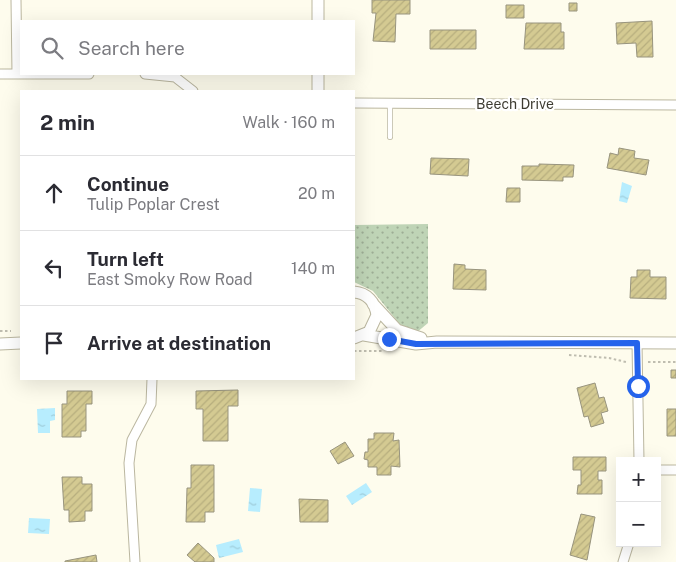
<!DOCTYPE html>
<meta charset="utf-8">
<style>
:root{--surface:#fff;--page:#f2f2f3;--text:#2b2b33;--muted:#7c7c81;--line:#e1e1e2}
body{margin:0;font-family:"Public Sans",sans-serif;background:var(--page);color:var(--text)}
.controls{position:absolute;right:15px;bottom:15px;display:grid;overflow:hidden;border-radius:0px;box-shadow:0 5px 20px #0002}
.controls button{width:45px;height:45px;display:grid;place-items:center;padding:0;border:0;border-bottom:1px solid var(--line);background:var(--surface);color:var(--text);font:25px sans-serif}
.stop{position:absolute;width:15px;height:15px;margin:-11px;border:4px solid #2563eb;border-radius:50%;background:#fff}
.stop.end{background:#2563eb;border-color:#fff;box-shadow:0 1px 5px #0008}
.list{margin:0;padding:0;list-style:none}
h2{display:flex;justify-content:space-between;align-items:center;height:65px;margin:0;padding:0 20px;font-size:21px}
h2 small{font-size:16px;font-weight:400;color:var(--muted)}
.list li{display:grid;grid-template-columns:32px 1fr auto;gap:15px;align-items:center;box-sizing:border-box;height:75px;padding:0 20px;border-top:1px solid var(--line)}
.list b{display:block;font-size:19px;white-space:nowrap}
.list p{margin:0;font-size:16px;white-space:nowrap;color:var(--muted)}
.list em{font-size:16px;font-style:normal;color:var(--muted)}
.icon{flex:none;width:28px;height:28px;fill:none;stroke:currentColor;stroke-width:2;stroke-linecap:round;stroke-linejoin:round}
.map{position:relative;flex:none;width:676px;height:562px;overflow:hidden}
.search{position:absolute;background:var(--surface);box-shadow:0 5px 20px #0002;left:20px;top:20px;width:335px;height:55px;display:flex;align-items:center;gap:12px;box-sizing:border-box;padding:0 18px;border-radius:0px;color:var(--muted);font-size:19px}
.panel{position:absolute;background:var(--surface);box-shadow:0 5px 20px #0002;left:20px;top:90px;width:335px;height:290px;border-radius:0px}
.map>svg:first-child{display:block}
</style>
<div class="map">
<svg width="676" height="562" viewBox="0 0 676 562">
<defs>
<pattern id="grass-dots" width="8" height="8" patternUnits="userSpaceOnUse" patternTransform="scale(1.25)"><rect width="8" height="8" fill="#bfd4b6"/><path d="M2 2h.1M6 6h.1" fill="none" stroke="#9dad95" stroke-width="1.8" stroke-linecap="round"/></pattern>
<pattern id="water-ripples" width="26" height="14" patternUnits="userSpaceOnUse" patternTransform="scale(1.25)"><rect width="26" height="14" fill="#b7edfe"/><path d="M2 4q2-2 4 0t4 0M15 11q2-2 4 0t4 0" fill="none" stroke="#9eccda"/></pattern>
<pattern id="building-hatch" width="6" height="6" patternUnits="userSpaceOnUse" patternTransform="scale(1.25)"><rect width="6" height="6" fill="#d4ca92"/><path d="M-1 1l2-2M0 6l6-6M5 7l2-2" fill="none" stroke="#b7ae7e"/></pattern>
</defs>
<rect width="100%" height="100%" fill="#fefced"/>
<path fill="url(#grass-dots)" d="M428,224V323L416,333L402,327L373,291L354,282V225Z"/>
<path fill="url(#water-ripples)" d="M622,182L632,186L627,203L619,201Z
M55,408V420L50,421V433H38L37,409Z
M366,483L372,492L352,505L346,496Z
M250,488L262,489L260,512L248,511Z
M29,518L50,519L49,534L28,533Z
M239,539L243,552L219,558L216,545Z"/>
<path fill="url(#building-hatch)" stroke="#98947e" d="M372,0H410V14H396L395,42L373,41L376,13H372Z
M569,3H577V11H569Z
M506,5H524V18H506Z
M652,21L653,57H637L636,43L617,44L616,23Z
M526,23H561V32H564V49H524Z
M430,30H476V49H430Z
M619,148L635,151L634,158L649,160L646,175L607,168L610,153L618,155Z
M431,158L469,159L468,176L430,174Z
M539,164L574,165L573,177H563V181L522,180V166H539Z
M507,188H520V202H506Z
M454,264L465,265V269L486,270V290L453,289Z
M637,270H650V277H666V299L630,298L631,277H637Z
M671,370H676V378H671Z
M595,383L599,398L604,397L608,411L601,413L604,423L591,427L588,416L584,417L577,388Z
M238,390V406H228V441H203V409H196V391Z
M67,391H92V404H86V431H81V437H62V404H67Z
M667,409H676V436H667Z
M374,433H394L393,441L399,440L400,467L391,466V475H377V467H368V460L364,459L365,452H368V439H374Z
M345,442L354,456L338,464L330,451Z
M573,457H606V471H598V480H602V494H577L578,485H581V470H573Z
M191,465H214V512H205V522H186L187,488H191Z
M62,477H82V484H92V511H85V521L69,522V510H64Z
M299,499L328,500V522H300Z
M581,514L595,517L587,560L570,555Z
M198,543L214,558V562H195L187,555Z
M96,555L97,562H65V561Z"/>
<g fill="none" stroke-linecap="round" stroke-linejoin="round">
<g stroke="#bbb7a0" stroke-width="6">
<path id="service" d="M390,103V137"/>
</g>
<g stroke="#bbb7a0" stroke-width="11">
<path id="minor" d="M16,0L17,74
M0,74H89
M145,74L175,77L193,91
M354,103L676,105
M637,343L639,461
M657,470H676
M135,562L129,463L132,440L151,404L152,379
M623,562L629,543"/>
</g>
<g stroke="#bbb7a0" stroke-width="13">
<path id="tertiary" d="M318,0V21
M318,74V91
M354,292C367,293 375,302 377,315L369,332L354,338
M373,304L397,330L421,338
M364,335L416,344L437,342L676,343
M0,344L21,343"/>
</g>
<path stroke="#bfbdb0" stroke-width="2" stroke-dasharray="2.5 2.5" stroke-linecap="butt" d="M0,331H11
M354,351H382
M569,355L609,358L626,362
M648,362H676"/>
<use href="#service" stroke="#fff" stroke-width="4.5"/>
<use href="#minor" stroke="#fff" stroke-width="9"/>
<use href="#tertiary" stroke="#fff" stroke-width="11"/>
</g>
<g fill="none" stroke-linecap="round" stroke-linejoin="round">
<path stroke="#2563eb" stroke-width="6" d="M389,339L416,344L637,343L638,386"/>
</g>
<g text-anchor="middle" stroke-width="4.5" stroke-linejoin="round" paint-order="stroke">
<g font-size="14" fill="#3e3c32" stroke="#fff">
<text x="515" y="109">Beech Drive</text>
</g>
</g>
</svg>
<div class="controls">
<button>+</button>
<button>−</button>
</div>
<div class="stop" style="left:638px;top:386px"></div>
<div class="stop end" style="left:389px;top:339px"></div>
<div class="search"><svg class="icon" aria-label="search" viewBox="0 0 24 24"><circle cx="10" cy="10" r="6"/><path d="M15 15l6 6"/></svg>Search here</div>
<section class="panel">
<h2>2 min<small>Walk · 160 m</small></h2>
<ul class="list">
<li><svg class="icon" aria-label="ahead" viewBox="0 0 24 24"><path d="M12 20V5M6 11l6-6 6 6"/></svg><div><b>Continue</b><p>Tulip Poplar Crest</p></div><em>20 m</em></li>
<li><svg class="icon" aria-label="left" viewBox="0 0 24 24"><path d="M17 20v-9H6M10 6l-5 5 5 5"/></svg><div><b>Turn left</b><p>East Smoky Row Road</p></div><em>140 m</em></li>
<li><svg class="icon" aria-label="arrive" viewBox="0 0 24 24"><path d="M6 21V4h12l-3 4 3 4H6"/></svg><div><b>Arrive at destination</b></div></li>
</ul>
</section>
</div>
